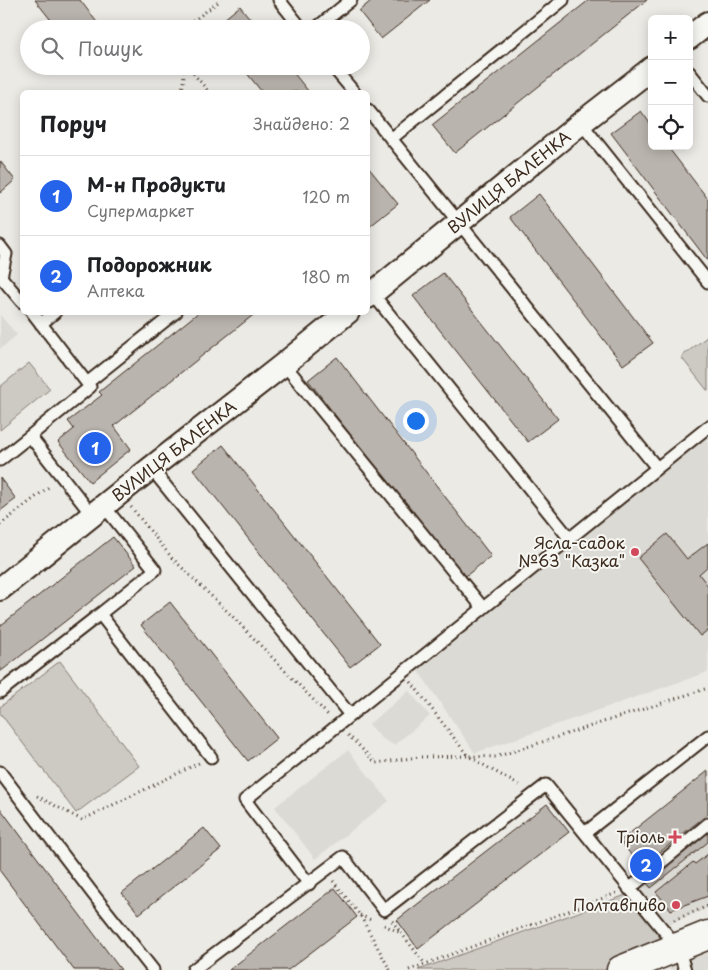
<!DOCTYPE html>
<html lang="uk">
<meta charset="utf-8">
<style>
:root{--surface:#fff;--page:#f2f2f2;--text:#202124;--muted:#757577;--line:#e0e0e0;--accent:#2563eb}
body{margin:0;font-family:"Playpen Sans",sans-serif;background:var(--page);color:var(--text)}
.controls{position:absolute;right:15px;top:15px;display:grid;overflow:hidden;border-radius:8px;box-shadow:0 2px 12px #0003}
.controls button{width:45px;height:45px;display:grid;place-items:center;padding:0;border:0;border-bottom:1px solid var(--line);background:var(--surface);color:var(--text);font:25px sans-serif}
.you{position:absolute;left:415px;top:420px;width:18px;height:18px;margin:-12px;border:4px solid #fff;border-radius:50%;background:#1a73e8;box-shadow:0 0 0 8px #1a73e833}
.badge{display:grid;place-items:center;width:32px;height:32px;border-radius:50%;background:var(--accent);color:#fff;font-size:16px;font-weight:700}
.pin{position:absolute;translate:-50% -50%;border:2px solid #fff;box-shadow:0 1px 5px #0006}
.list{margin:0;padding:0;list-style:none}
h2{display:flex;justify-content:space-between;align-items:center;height:65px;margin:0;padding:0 20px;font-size:21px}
h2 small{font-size:16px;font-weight:400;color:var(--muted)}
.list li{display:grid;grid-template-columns:32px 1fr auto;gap:15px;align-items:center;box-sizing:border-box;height:80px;padding:0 20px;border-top:1px solid var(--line)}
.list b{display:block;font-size:19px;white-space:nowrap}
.list p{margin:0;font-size:16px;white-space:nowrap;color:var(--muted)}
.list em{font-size:16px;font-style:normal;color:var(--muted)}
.icon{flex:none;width:28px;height:28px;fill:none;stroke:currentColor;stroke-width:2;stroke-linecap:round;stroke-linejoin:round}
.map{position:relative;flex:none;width:708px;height:970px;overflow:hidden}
.search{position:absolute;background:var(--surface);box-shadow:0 2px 12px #0003;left:20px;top:20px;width:350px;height:55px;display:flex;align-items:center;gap:12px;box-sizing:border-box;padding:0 18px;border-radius:28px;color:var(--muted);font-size:19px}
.panel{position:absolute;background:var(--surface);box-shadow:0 2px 12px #0003;left:20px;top:90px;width:350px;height:225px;border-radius:8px}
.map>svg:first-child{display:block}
</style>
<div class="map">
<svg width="708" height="970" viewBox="0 0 708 970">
<rect width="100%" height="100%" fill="#ebeae5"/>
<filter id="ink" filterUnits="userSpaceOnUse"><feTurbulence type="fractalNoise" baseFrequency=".02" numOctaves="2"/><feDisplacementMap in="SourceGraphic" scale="10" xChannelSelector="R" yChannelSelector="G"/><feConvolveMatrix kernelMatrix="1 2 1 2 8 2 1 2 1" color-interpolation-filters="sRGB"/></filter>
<g filter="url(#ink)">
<path fill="#dcdad4" d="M0,315L17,335L0,349Z
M708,436V672L475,753L417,669Z
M409,691L430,716L394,745L381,738L369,724Z
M348,750L389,801L315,859L275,807Z
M708,827V908L664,926L633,888Z
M708,953V970H669L670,965Z"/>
<path fill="#cdcac4" stroke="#847a71" d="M708,336V390H707L681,357Z
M29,363L50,389L0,430V387Z
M60,661L139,766L76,813L0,713V707Z
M626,895L668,946L605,970H418Z"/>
<path fill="#bab4ae" stroke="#3b2a1e" d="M35,0H80L102,29H58Z
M372,0H430L381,39L359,11Z
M589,0H647L455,153L432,125Z
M240,6L258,29H212Z
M241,66H288L309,92H262Z
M641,111L652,126V146H667L708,199V261L611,133Z
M0,161L15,180L0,193Z
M368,167L398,204L369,227L368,225Z
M539,194L653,343L623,365L510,217Z
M443,273L558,419L528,442L413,296Z
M199,312H257L114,426L131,449L90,482L58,442L74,429L68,421L102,395L99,392Z
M337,357L491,556L462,579L308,380Z
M223,445L380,644L350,667L193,469Z
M0,478L16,499L0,511Z
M667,534L687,559L708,543V566L699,574L708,586V630L700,636L638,558Z
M113,537L136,566L0,672V626Z
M170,602L277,738L248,761L141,625Z
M708,771V814L641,867L620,841Z
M547,804L569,832L418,949L397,920Z
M0,808L92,931L121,970H74L0,871Z
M204,828L221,849L139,914L122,893Z
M708,832V842L651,888L647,883Z
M708,854V896L671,910L656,892L693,862L695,864Z
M335,888L357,917L288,970H229Z"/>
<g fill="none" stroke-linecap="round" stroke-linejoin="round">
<g stroke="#3b2a1e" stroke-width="15">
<path id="lane" d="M279,0L302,29
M315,29L351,0
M332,66L354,92
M689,72L708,96
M368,110L657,468
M581,123L708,282
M391,139L563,0
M0,246L6,254L1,277L22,302
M372,293L570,539
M32,312L90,387L30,436L92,515
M41,324L55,312
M284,364L483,608
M87,383L176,312
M0,460L30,436
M151,468L350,715
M104,506L155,570L100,614L211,757
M0,692L100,614
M0,772L93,894L153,970
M585,833L708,736
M309,884L245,800L708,427
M629,889L708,824
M193,970L343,857L384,910L546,785L678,948L685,970"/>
</g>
<g stroke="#3b2a1e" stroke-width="26">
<path id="street" d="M689,38L708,23
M368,297L581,123L652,68
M0,589L151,468L284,364L348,312"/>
</g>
<g stroke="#3b2a1e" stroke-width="31">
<path id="secondary" d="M621,970L708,935"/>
</g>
<path stroke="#3b2a1e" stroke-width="3" stroke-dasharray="1 4" stroke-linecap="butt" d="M189,29V24L221,0
M187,66L209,92
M182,92L185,66
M131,507L172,558L233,617L328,715
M0,525L51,485
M411,682L468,756L496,757L708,688
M348,735L376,763L419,757L468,756L522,787
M37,796L82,820L199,763
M333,881L360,915L390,970
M360,915L373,921
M674,920L708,906
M392,921L425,964
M384,925L401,933
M409,970L617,893"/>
<use href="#lane" stroke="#f6f6f2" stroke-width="11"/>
<use href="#street" stroke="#f6f6f2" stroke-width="22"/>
<use href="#secondary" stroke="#f6f6f2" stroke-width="28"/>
</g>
</g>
<g fill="#d1495b" stroke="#f6f6f2" stroke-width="2">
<circle cx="635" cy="552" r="5"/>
<path d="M672.5 829.5h5v5h5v5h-5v5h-5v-5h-5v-5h5z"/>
<circle cx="676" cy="905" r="5"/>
</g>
<g text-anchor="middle" stroke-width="4" stroke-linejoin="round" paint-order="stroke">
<g font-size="16" fill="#3b2a1e" stroke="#f6f6f2">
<text transform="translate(509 182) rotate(-39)" y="6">ВУЛИЦЯ БАЛЕНКА</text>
<text transform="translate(174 451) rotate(-38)" y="6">ВУЛИЦЯ БАЛЕНКА</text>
</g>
<g font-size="16" fill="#3b2a1e" stroke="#f6f6f2" text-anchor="end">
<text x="625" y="549">Ясла-садок<tspan x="625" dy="18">№63 "Казка"</tspan></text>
<text x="665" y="843">Тріоль</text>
<text x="666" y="911">Полтавпиво</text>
</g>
</g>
</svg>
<div class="controls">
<button>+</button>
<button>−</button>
<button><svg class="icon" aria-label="locate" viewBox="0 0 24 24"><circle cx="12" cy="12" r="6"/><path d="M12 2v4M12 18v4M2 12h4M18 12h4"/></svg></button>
</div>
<div class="you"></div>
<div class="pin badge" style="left:95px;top:448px">1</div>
<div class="pin badge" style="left:646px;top:865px">2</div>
<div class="search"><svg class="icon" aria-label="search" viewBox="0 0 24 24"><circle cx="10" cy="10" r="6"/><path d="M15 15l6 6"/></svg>Пошук</div>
<section class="panel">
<h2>Поруч<small>Знайдено: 2</small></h2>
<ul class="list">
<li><span class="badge">1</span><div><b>М-н Продукти</b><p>Супермаркет</p></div><em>120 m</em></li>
<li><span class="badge">2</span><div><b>Подорожник</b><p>Аптека</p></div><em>180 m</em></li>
</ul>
</section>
</div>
